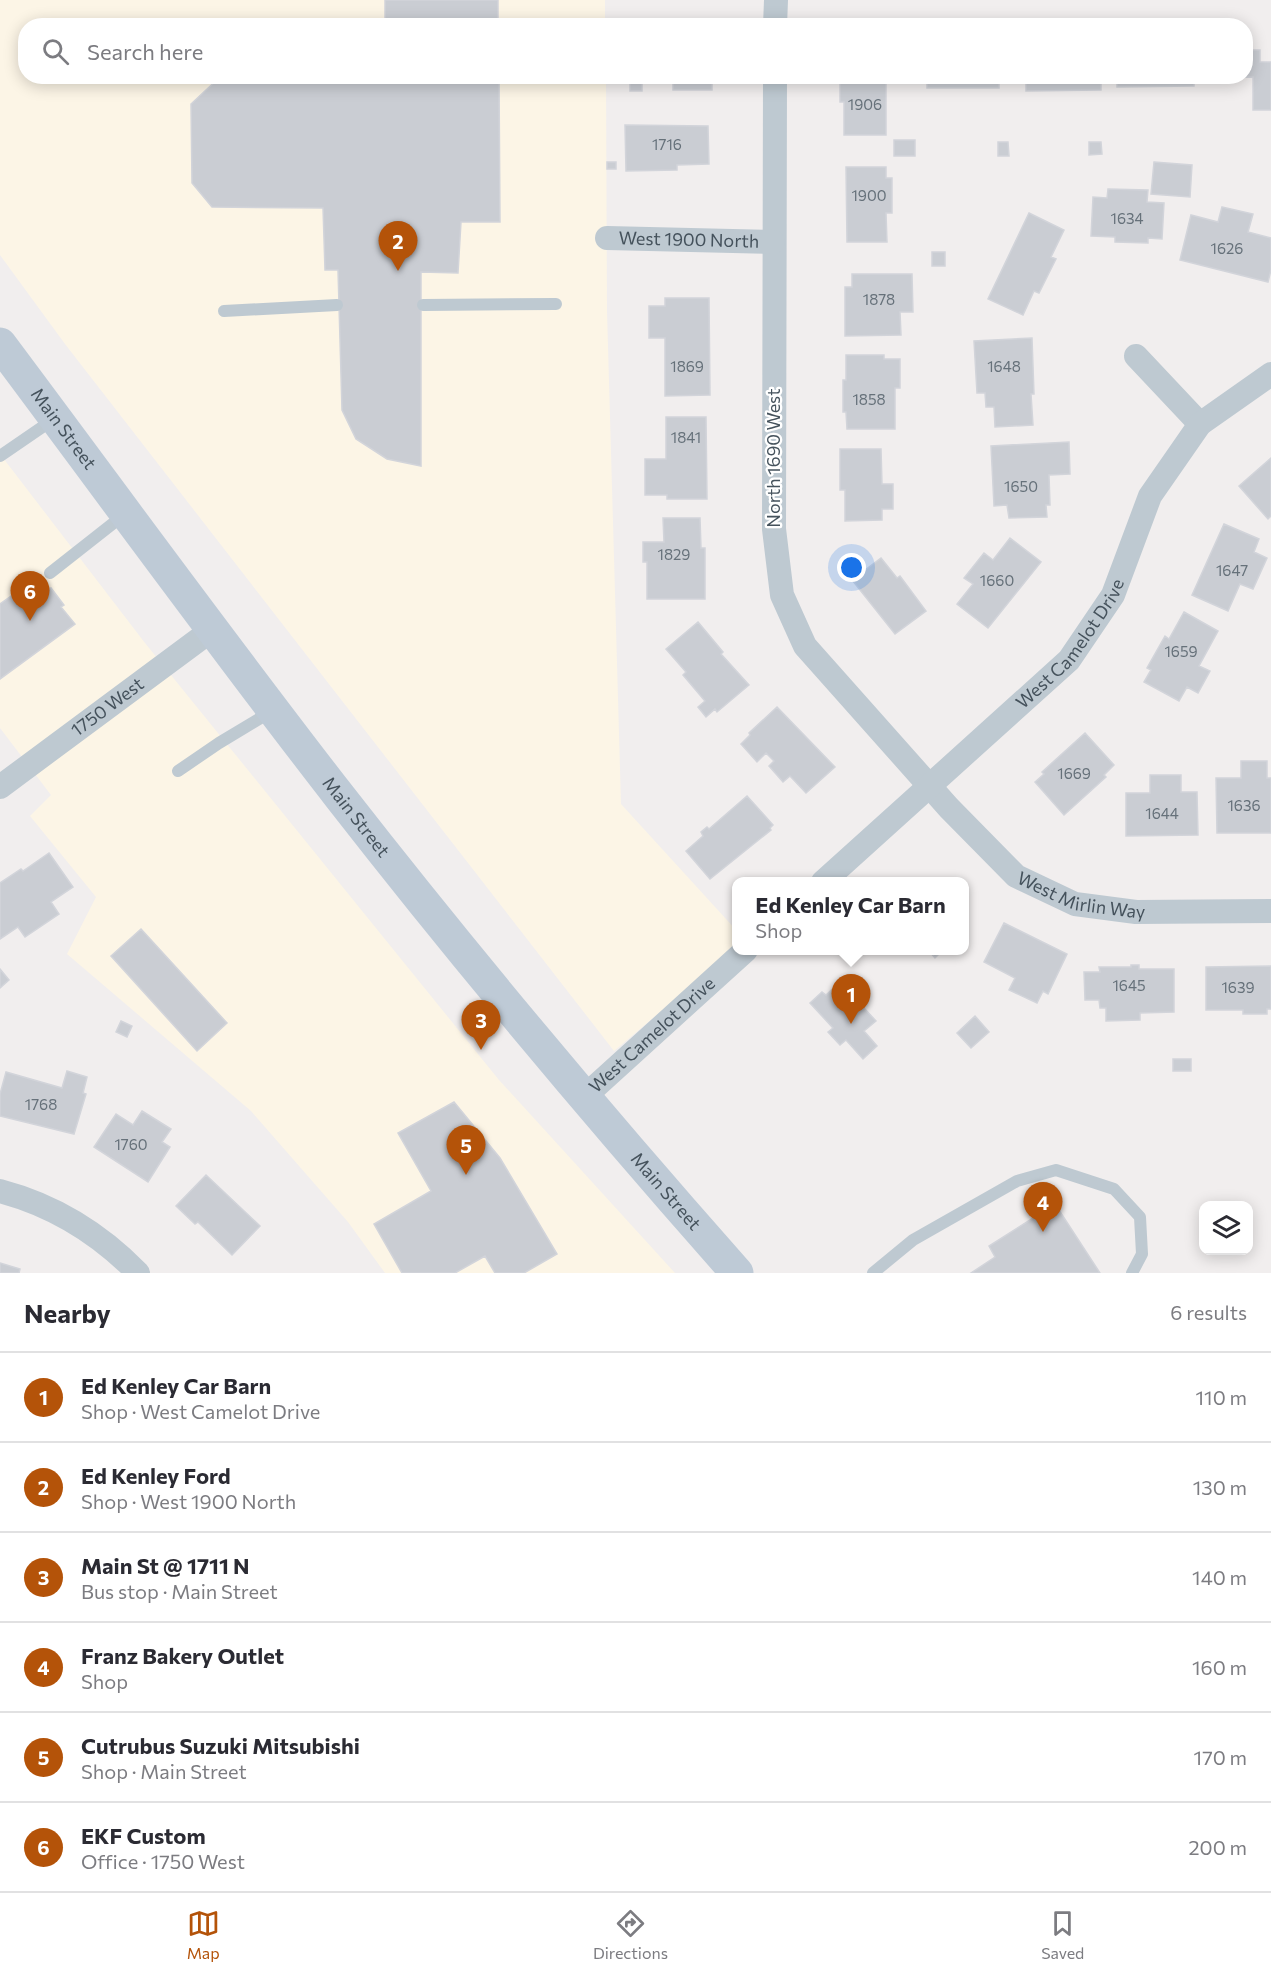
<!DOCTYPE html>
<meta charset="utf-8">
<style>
:root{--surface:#fff;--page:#f2f2f3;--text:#2b2b33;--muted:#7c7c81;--line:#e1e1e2;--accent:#b45309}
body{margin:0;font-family:Commissioner,sans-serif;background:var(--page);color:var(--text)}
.controls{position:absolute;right:18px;bottom:18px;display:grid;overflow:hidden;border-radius:12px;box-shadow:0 3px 15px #0003}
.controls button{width:54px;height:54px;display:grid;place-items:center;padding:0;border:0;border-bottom:2px solid var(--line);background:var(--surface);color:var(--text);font:30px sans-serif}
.you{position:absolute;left:852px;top:568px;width:21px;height:21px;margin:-15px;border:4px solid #fff;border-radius:50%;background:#1a73e8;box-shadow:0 0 0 9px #1a73e833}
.badge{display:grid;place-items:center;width:39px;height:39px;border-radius:50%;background:var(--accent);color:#fff;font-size:20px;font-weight:700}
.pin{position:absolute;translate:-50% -50px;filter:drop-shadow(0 2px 3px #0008)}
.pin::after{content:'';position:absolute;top:32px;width:21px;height:18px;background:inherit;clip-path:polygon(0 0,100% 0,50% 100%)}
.popup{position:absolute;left:732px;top:877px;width:237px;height:78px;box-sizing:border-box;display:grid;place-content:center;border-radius:12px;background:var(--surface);filter:drop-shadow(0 2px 4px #0005);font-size:20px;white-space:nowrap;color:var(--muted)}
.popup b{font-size:22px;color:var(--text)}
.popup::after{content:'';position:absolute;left:50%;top:100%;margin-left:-12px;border:12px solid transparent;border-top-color:var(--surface)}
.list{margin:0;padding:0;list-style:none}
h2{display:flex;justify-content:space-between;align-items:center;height:78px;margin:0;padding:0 24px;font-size:26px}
h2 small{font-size:20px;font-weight:400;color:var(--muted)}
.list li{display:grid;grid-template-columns:39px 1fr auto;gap:18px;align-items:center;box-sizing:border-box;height:90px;padding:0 24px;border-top:2px solid var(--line)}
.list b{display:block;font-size:22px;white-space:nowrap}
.list p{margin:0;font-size:20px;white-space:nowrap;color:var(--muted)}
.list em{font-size:20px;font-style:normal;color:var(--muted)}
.icon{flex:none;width:33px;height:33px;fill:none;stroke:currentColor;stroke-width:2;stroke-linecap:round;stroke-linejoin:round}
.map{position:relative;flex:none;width:1271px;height:1273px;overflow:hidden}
.search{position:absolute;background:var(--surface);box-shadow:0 3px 15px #0003;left:18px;right:18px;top:18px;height:66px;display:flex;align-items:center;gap:15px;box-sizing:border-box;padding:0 21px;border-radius:24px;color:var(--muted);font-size:22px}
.sheet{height:618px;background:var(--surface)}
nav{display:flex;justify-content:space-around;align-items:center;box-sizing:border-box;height:84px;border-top:2px solid var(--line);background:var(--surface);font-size:16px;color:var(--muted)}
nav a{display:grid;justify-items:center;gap:3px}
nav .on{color:var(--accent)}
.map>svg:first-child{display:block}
</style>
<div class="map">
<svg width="1271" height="1273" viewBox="0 0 1271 1273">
<rect width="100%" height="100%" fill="#f1eeee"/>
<path fill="#fcf5e6" d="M0,0H605V26H26V76L606,77L607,311L621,804L737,931V947L614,1051L65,344L0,255Z
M0,454L145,643L499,1080L675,1273H385L348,1222L251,1111L67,954L96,897L30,816L51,795L0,728Z"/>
<path fill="#cacdd3" stroke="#d2d4da" stroke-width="1.5" d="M385,0H498V26H385Z
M1246,50H1260V62H1271V110H1253V77L1223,78L1246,76Z
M221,76H499L500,222H461L458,273L421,272V466L387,459L356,439L342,410L338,270H325L323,208L212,207L192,183L191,104Z
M630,76H642V91H630Z
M673,76H712V90H673Z
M840,76H886V135H844V102H840Z
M927,76H999V88H927Z
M1026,76H1101V90L1026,91Z
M1117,76H1194V86L1117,87Z
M625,125L708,126L709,164L677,165V170L626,171Z
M894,140H915V156H894Z
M998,142H1008L1009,156H998Z
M1089,142H1101L1102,154L1089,155Z
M607,162H616V169H607Z
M1154,162L1192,165L1190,197L1151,194Z
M846,167H886V178H892V213H886L887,242H847Z
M1108,189L1148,190L1147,202L1164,203L1162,239L1148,238V243L1115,242V237L1091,236L1093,197L1107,198Z
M1222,207L1253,214L1248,232L1271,238V270L1268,282L1180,260L1191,215L1218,222Z
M1029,213L1064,230L1051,257L1056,259L1039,293L1034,291L1023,315L988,299Z
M932,252H945V266H932Z
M852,274H912L913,312H900L901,335L845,336V287H852Z
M665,298H709L710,395L665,396V338H649V306H665Z
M1032,338L1034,394H1031L1033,425L995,427L994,407H986L985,393H977L974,341Z
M846,355H884V359H900V388H895V429H847L846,412H843V380H846Z
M666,417H706L707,499H667V495H645V459H666Z
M1069,442L1070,474L1049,475L1050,505H1046L1047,517L1009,518L1007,505L994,506L991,446Z
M840,449H881L882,484H893V509H882V520L845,521V490H840Z
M1271,458V516L1268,519L1239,486Z
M663,518H700L701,548H705V599H647V562H643V542H664Z
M1224,524L1259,539L1254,552L1267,558L1253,589L1240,584L1228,611L1192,595Z
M1010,538L1041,562L988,628L957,604L973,584L964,578L984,553L993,560Z
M881,558L897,578L900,576L926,611L895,634L852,580Z
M38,577L48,589L51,588L64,605L61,607L75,624L0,679V604Z
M1184,612L1218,631L1199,666L1210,671L1198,693L1187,687L1179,701L1144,682L1151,670L1147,668L1165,636L1169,639Z
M698,622L723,652L721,654L749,685L717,712L715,709L706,717L698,707L705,701L683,675L686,672L666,649Z
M777,707L835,767L806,793L790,776L783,782L769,766L774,761L766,753L757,762L741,744L750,735L749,733Z
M1085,733L1114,765L1104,775L1106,777L1064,815L1035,782L1044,774L1042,772Z
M1241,761H1267V778H1271V833H1217L1216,778H1241Z
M1150,775H1181V792H1197L1198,835L1126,836V793H1150Z
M747,796L773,825L770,828L771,830L710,879L686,851L703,836L701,832L707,827L709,829Z
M49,853L73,887L51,902L59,914L25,937L18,927L0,939V883L21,869L23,871Z
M1004,923L1067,954L1048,994L1043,991L1037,1003L1009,990L1015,978L984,962Z
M141,929L227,1023L197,1051L111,956Z
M928,950H943L935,958Z
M1131,965H1139V969H1174V1012L1140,1013V1020L1106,1021V1008H1100L1099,1000H1085L1084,972H1100L1099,967H1131Z
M1271,966V1009H1267V1014H1243V1010H1206V967Z
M0,969L9,980L0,988Z
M840,982L876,1021L864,1031L877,1046L863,1059L846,1040L840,1045L828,1032L833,1028L810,1003L822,992L826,995Z
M975,1016L989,1032L971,1048L957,1033Z
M121,1021L132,1026L127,1037L116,1032Z
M1173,1059H1191V1071H1173Z
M67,1071L87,1077L83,1093L86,1094L74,1134L0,1116V1094L6,1072L62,1088Z
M454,1102L500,1158L557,1254L524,1273H495L485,1256L455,1273H402L374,1224L431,1191L398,1133Z
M142,1111L171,1129L162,1142L170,1147L148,1182L94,1147L116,1114L133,1125Z
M206,1175L260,1226L232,1255L198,1222L195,1224L176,1206Z
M1055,1204L1100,1273H971L995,1257L989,1246Z
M0,1263L20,1269L19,1273H0Z"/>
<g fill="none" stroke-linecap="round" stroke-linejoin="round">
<path stroke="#bec9d1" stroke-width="12" d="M423,305L556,304
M224,311L337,305
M0,456L54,419
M50,573L125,514
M178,771L219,743L272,711
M873,1273L913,1240L1017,1181L1056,1170L1114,1189L1140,1217L1142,1254L1132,1273"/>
<g stroke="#bec9d1" stroke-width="24">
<path d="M775,26L776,0"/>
<path id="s1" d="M775,76L774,529L782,595L805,646L949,808L1016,876L1075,904L1136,912L1271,911"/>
<path id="s2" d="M607,238L773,242"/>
<path d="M1136,356L1200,424"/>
<path id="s3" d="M0,787L213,629"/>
<path id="s4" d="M823,882L1069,660L1113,595L1150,496L1200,424L1271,374"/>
<path id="s5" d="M584,1097L746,950"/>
<path d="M0,1191C53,1205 100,1234 138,1273"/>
</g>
<path stroke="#becad6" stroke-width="33" id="s6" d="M0,344C113,495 224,648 340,797C467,960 600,1118 737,1273"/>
</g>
<g text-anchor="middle" stroke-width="4.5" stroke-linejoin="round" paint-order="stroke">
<g font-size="15" fill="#66717a">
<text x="865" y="110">1906</text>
<text x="667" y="150">1716</text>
<text x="869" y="201">1900</text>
<text x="1127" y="224">1634</text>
<text x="1227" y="254">1626</text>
<text x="879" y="305">1878</text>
<text x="687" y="372">1869</text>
<text x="1004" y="372">1648</text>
<text x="869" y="405">1858</text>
<text x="686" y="443">1841</text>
<text x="1021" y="492">1650</text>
<text x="674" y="560">1829</text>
<text x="1232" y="576">1647</text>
<text x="997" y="586">1660</text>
<text x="1181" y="657">1659</text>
<text x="1074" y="779">1669</text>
<text x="1244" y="811">1636</text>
<text x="1162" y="819">1644</text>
<text x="1129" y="991">1645</text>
<text x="1238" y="993">1639</text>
<text x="41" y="1110">1768</text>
<text x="131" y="1150">1760</text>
</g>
<g font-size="18" fill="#45525c" stroke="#fff">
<text dy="6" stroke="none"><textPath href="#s2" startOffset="82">West 1900 North</textPath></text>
<text dy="6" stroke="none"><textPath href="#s6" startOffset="106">Main Street</textPath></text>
<text transform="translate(774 458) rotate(-90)" y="6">North 1690 West</text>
<text dy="6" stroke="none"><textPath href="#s4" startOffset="345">West Camelot Drive</textPath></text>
<text dy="6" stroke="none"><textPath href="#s3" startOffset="134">1750 West</textPath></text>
<text dy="6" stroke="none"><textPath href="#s6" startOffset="592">Main Street</textPath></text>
<text dy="6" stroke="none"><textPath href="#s1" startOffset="957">West Mirlin Way</textPath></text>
<text dy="6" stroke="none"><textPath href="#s5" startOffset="92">West Camelot Drive</textPath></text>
<text dy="6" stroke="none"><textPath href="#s6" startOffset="1078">Main Street</textPath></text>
</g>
</g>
</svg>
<div class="controls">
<button><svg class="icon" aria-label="layers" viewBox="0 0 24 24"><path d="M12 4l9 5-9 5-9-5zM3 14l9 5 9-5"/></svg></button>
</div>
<div class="you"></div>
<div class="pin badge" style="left:851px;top:1024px">1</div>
<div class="popup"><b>Ed Kenley Car Barn</b>Shop</div>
<div class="pin badge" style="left:398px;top:271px">2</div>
<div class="pin badge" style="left:481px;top:1050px">3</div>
<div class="pin badge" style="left:1043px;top:1232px">4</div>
<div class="pin badge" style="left:466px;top:1175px">5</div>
<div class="pin badge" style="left:30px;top:621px">6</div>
<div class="search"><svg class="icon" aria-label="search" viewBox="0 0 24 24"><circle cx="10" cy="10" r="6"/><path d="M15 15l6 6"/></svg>Search here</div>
</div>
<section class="sheet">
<h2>Nearby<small>6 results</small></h2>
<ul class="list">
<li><span class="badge">1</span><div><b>Ed Kenley Car Barn</b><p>Shop · West Camelot Drive</p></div><em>110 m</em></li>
<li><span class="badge">2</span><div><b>Ed Kenley Ford</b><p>Shop · West 1900 North</p></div><em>130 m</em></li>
<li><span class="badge">3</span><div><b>Main St @ 1711 N</b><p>Bus stop · Main Street</p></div><em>140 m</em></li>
<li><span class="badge">4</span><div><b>Franz Bakery Outlet</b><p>Shop</p></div><em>160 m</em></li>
<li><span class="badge">5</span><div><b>Cutrubus Suzuki Mitsubishi</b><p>Shop · Main Street</p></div><em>170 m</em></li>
<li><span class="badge">6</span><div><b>EKF Custom</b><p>Office · 1750 West</p></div><em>200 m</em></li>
</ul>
</section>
<nav>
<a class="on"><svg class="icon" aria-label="map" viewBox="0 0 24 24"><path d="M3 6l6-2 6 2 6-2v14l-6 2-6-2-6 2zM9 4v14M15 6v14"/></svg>Map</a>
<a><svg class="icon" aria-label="directions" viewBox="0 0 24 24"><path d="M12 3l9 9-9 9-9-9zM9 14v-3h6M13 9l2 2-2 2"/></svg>Directions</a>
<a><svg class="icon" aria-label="saved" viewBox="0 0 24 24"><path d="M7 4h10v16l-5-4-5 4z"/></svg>Saved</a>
</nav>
